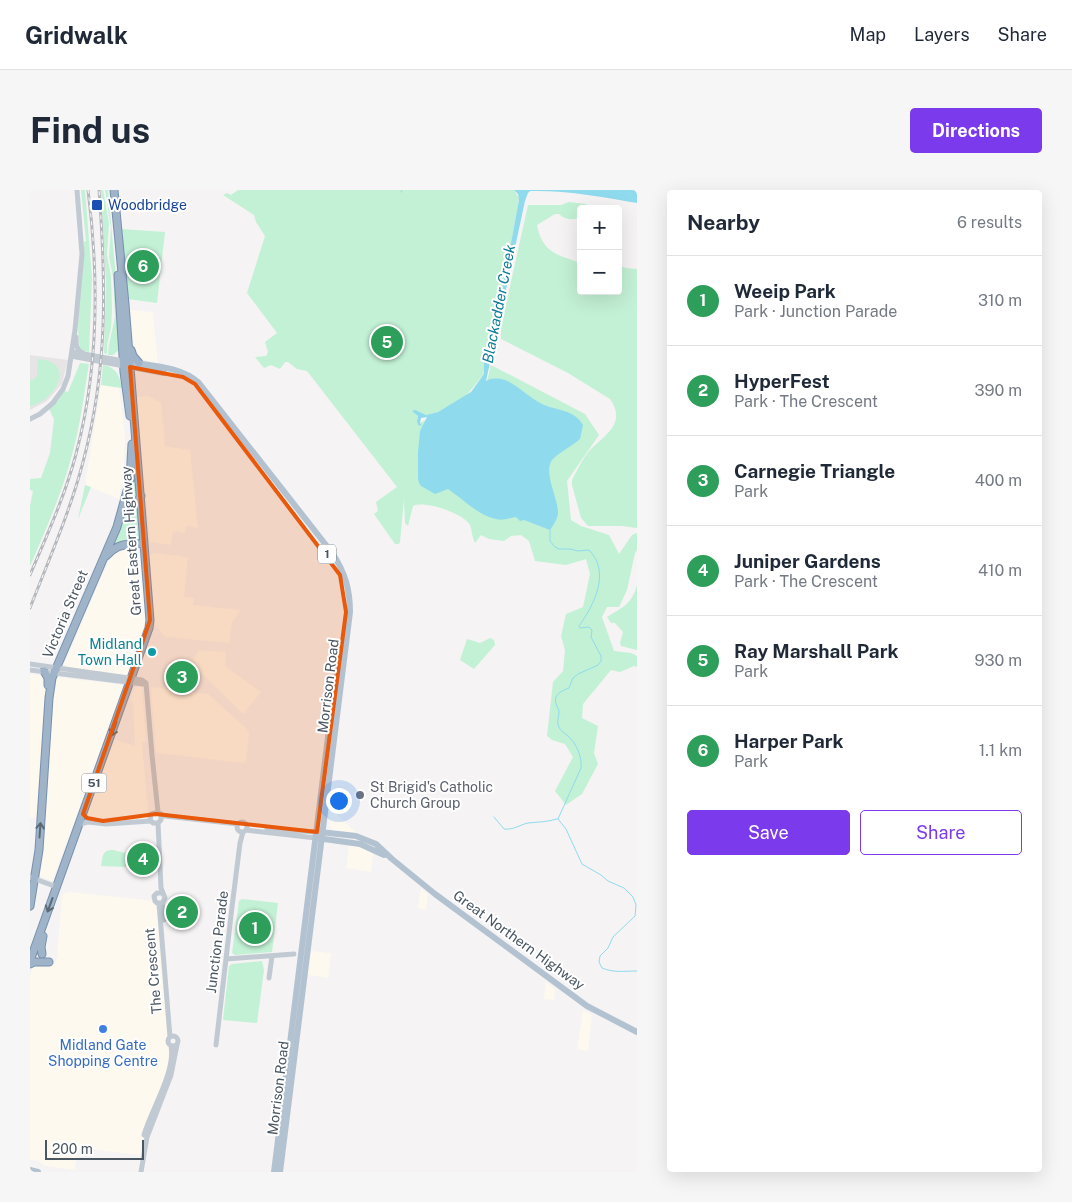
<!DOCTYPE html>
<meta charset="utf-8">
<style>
:root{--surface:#fff;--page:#f6f6f7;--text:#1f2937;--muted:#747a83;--line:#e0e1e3;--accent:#7c3aed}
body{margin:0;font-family:"Public Sans",sans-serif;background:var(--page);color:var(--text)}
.controls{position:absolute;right:15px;top:15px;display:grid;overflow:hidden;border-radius:5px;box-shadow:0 5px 20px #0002}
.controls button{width:45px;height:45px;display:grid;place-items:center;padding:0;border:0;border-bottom:1px solid var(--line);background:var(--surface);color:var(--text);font:25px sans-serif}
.scale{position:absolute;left:15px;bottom:12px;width:99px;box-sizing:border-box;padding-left:5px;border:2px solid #4a5661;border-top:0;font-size:14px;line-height:18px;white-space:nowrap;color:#4a5661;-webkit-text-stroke:4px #fff;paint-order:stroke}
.you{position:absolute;left:308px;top:610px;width:18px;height:18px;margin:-12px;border:4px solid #fff;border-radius:50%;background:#1a73e8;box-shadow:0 0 0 8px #1a73e833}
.badge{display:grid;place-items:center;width:32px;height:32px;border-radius:50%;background:var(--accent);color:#fff;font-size:16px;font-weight:700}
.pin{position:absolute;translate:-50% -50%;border:2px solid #fff;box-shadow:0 1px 5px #0006}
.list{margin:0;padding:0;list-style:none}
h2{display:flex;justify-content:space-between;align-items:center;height:65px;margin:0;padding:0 20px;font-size:21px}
h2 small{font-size:16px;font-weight:400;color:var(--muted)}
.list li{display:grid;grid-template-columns:32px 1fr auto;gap:15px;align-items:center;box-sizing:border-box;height:90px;padding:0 20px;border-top:1px solid var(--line)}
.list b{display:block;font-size:19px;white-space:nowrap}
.list p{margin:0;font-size:16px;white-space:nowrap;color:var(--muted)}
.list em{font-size:16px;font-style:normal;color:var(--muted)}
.actions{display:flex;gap:10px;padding:15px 20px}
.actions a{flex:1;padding:11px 0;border:1px solid var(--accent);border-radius:5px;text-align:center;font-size:18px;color:var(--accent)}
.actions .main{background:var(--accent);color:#fff}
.map{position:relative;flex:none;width:607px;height:982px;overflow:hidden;border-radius:5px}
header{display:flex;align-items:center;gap:30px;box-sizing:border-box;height:70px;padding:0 25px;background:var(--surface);border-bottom:1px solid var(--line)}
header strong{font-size:24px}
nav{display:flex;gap:28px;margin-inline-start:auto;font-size:18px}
.intro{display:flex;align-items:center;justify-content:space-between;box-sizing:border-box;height:120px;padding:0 30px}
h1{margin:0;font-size:35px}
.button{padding:12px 22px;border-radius:5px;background:var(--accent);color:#fff;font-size:18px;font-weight:700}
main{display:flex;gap:30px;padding:0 30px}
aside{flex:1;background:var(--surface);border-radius:5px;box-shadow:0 5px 20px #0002}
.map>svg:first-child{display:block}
</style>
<header>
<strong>Gridwalk</strong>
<nav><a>Map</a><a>Layers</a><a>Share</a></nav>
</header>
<div class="intro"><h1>Find us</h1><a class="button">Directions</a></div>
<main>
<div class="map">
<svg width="607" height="982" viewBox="0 0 607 982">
<rect width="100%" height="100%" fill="#f5f3f3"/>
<path fill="#fdf9ef" d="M100,120L123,122L128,173L114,170L108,166L104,159Z
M71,195L89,198L95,244L94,283L89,309L55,295Z
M118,206L131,213L135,256L160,260L168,338L156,336L155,343L143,341L141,355L120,352L106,207Z
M96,358L106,362L110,365L111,371L115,431L111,449L98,485L36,477L34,474L77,374L82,366L88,361Z
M125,363L158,367L154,407L164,408L163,415L210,420L202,433L199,453L135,447L124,432L120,365Z
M169,460L196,462L195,476L231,502L213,524L161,473Z
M0,484L95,495L22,691L9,686L23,517L15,516L6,628H0Z
M105,497H112L116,552H112L118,621L115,625L92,627L73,628L56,626L84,549L105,556L103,511H100Z
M121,497L178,504L217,539L219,543L216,571L212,573L128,563L126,561Z
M300,619L327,643L302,640L299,635Z
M319,655L328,656L340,661L343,664L341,682L316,678Z
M391,698L398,704L396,720L388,718Z
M39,702L125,711L127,713L141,872L114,946L110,965L48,958L45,980L15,976L9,971L0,970V785L4,774L24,775L28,765L27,763L32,708L33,704Z
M281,761L301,763L298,788L278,785Z
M516,792L525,799L524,810L514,809Z
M553,820L562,825L558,861L547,859Z"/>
<path fill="#e6e4e5" d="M0,165L38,170L32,194L17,211L0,220Z"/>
<path fill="#c3f1d5" d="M51,0H55L62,88L59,162L52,161C42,147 55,75 54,52L56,51Z
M71,0H73L79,33L77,65L81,86L82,121L81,138L77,155V164L74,163L76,92Z
M75,0H78L86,88L90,159L83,165H78L79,154L85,127L83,86L79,67L81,38Z
M208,0H484L489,8L488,16L468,122L463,135L454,173V184L436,206L408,222L396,225L388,223L387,231L390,233L396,230L456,195L461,175L555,224L569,245L537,291L541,330L551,336L579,345L589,364L602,345L607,343V360L605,363L597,400L589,417H577L572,427L584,461L601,463L607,466V477L604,476L590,482L581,480L553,514L552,528L568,536L564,563L568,574L552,604L536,615L525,601L543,567L535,554L522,550L517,546L523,492L533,481L535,460L531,446L536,424L553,417L560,384L556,369L536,375L505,371L499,351L491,345L481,346L474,351L459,349L451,345L445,353C442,347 442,340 440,335C433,323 394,310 383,316L378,336L375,333L374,309L370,352L369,354H365L344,324L348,321L346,312L367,297L277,181L267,179L258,172H255L250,179L241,175L234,178L225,167L236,166L238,162L235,152L247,143L217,103L235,46L226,32L224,25L193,5L197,3L201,5Z
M539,12L556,14L562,19H551V28C542,30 535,30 529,24H525L507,35C512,62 527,65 551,73V101H588V75L596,78L607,79V338L592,336H558L551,328L542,295V290C548,279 553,267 561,259C575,245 597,233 580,209L538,183L471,149V137L498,15H531Z
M91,39L135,42L127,113L98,109Z
M8,169C48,172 25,211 0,216V190H3L7,186Z
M50,173L59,174C54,203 51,232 43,261C33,301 16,339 0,376V316L3,301L0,300V289L11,288L20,263L24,229L18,217L34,201L38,202Z
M73,175C86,177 90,186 92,198L71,195Z
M104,277H107V307L106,310L96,313Z
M55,295L61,297L48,329Z
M108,311L113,354L107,352L79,362L96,316Z
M607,395V460L591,456L590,453L593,442L585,433H581L577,427C593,417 602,414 607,395Z
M460,448L464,450L465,455L444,479L430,470L437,449L450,453Z
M148,477L163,490L162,493L146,491Z
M83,660L95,663L96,677L71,676C73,666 72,660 83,660Z
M123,660L124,676L103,678L101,661Z
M212,709L248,713L242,762L205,765L202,763L209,711Z
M139,712L166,716L164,731L139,728Z
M232,771L234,780L227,833L193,830L199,776L202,774Z"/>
<path fill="#90daee" d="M484,0H607V13C573,7 535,0 500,1L498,3L495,11L471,123L464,143L465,150L456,191C462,188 467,188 475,190C488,195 499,208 512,214C527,221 544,219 553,235L550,249C542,256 528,263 522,270C513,283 528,307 528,323C528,328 523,336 520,340L494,330L490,331L486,327C479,328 472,331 466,329C447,325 433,309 418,299L405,304L391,296L389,293L388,288V262L390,241L397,227L391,228L390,233L392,236L388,235L387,231L388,226L382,221L385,220L396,225L408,222L441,202L454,184V173L460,147L468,122L489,10L488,4Z"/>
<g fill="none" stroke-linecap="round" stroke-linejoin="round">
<path stroke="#90daee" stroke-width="1" d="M371,2L372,0
M520,340V351L525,357L529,359H540L548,361L559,360C581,382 564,415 549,436L550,438L559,437L562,440L561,447L571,466V471L568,475L548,484L543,488L539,498C531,501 523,505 526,514C527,517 529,519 529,522C529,526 527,530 528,534C529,540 533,542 538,546C547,554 552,567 551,578L528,629
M464,627L474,639C484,640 489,635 498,633C508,632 517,632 527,629
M528,629L536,639L552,674L571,685L578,691L594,698L603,707L606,715L605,726L583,747L578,758L570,766L569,772L572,778C584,783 594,781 607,781"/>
<g stroke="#7690ad" stroke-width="9">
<path id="trunk" d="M88,85L94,182L100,226
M101,160L103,166L109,173
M93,315C101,316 107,313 111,306
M76,366C86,354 99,352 114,354
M14,481L18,488V495
M0,716L9,660L19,508L22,488L87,337L100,290L102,254
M12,764L11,757L13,746
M0,771L119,438L120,430L95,114L84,0
M0,774L4,772H19"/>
</g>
<path stroke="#c1cad2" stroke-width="5" d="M46,147C46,154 46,160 53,163
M42,162L94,171
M41,166L94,176
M22,214L33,199L38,186L45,140L52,64L47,0
M0,229L10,224L24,212
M0,474L112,490L116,493L122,565L128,622
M0,480L113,494
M131,625V630L128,633H123L120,630L121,624L127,622L135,626L208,634
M207 637a5 5 0 1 1 10 0a5 5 0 1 1-10 0Z
M128,633L131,698L135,708L132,713H127L125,711L124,706L127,703H132
M50,634L58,632L76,634L121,631
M237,639L287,642
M216,640L286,648
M0,687L27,697
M132,713L134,730
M129,714L140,847
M196,769L264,764
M239,788L242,766
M138 851a5 5 0 1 1 10 0a5 5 0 1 1-10 0Z
M186,855L202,717L210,653L213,642
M114,945C121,920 146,881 141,856
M111,982L117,947L141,885L147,855"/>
<path stroke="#b3c2d1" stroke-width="6" d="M106,173C127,176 153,178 169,193L303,364C315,383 320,399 320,422L250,982
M97,176L134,183
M290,642L326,646L346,654L362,669L405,704L557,816L607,842
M287,648L330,654L354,665
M0,980L8,982
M244,982L299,539L309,470"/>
<use href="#trunk" stroke="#9fb4c9" stroke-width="7"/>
<g stroke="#b5b8bd" stroke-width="3">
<path id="rail" d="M0,385C17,345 35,306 46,264C69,178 69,87 58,0
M0,418C19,369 40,322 53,272C78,179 76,94 69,0"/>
</g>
<use href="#rail" stroke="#fff" stroke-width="1" stroke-dasharray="4" stroke-linecap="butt"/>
</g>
<defs><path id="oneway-shaft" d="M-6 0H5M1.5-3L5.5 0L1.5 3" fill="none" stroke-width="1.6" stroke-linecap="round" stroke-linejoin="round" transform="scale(1.25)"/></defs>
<g stroke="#5b6976">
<use href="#oneway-shaft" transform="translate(84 539) rotate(109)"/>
<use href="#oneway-shaft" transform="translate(10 640) rotate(-86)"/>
<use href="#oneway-shaft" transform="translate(20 715) rotate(110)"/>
</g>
<path fill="#e8590c" fill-opacity="0.2" stroke="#e8590c" stroke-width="4" stroke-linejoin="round" d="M100,177L153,187L165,194L310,385L316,422L287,642L126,624L73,631L57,628L53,624L120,430Z"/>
<rect fill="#1a4fb4" stroke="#fff" stroke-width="2" x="61" y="9" width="12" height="12" rx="2.5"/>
<circle fill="#0f9aa8" stroke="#fff" stroke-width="2" cx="122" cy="462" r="5"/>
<circle fill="#6b7280" stroke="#fff" stroke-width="2" cx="330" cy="605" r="5"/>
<circle fill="#3f7fe0" stroke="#fff" stroke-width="2" cx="73" cy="839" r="5"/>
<g text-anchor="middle" stroke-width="4" stroke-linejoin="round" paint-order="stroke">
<g fill="#fff" stroke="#808990" stroke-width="1">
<rect x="288" y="354.5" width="18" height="19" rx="4"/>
<rect x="51.5" y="583.5" width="25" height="19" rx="4"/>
</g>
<g font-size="12" font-weight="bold" fill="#4a5661">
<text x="297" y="368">1</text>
<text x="64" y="597">51</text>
</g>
<g font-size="14" fill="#164399" stroke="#fff" text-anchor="start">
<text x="78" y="20">Woodbridge</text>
</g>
<g font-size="14" fill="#4a5661" stroke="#fff">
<text transform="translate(101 351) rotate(-94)" y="5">Great Eastern Highway</text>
<text transform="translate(35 424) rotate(-67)" y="5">Victoria Street</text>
<text transform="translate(298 496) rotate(-83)" y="5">Morrison Road</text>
<text transform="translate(489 750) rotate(36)" y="5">Great Northern Highway</text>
<text transform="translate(187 752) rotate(-83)" y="5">Junction Parade</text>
<text transform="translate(123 781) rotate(-95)" y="5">The Crescent</text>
<text transform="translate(248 898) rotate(-83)" y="5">Morrison Road</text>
</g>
<g font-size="14" fill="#0d838f" stroke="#fff" text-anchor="end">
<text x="112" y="459">Midland<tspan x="112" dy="16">Town Hall</tspan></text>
</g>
<g font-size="14" fill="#5b616d" stroke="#fff" text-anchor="start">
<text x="340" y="602">St Brigid's Catholic<tspan x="340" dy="16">Church Group</tspan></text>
</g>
<g font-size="14" fill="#366cbe" stroke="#fff">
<text x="73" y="860">Midland Gate<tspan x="73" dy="16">Shopping Centre</tspan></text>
</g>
<g font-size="15" font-style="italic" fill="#0c7c9b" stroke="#fff">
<text transform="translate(469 114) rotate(-79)" y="5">Blackadder Creek</text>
</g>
</g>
</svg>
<div class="controls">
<button>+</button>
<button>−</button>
</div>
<div class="scale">200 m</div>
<div class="you"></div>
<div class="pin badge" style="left:225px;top:738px;background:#2e9e5b">1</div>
<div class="pin badge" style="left:152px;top:722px;background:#2e9e5b">2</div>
<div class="pin badge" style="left:152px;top:487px;background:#2e9e5b">3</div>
<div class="pin badge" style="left:113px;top:669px;background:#2e9e5b">4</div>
<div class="pin badge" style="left:357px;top:152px;background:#2e9e5b">5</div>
<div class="pin badge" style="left:113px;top:76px;background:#2e9e5b">6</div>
</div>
<aside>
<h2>Nearby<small>6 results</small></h2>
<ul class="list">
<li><span class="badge" style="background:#2e9e5b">1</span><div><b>Weeip Park</b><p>Park · Junction Parade</p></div><em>310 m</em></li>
<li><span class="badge" style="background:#2e9e5b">2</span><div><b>HyperFest</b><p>Park · The Crescent</p></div><em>390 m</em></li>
<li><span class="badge" style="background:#2e9e5b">3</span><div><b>Carnegie Triangle</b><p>Park</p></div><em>400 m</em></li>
<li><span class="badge" style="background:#2e9e5b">4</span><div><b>Juniper Gardens</b><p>Park · The Crescent</p></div><em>410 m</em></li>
<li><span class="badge" style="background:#2e9e5b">5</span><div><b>Ray Marshall Park</b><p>Park</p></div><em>930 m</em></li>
<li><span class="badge" style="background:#2e9e5b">6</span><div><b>Harper Park</b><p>Park</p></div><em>1.1 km</em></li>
</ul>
<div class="actions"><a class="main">Save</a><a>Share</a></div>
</aside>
</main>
